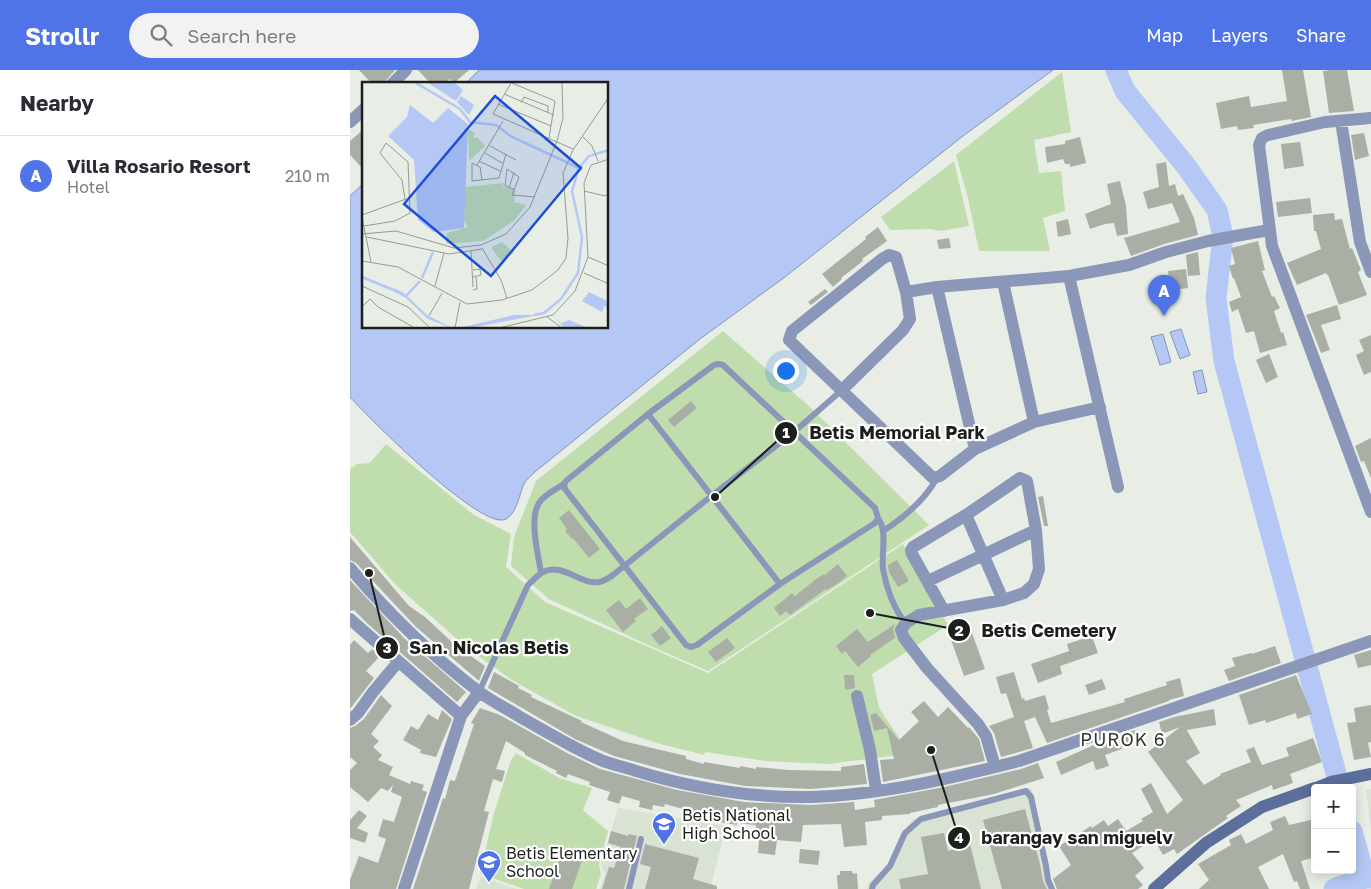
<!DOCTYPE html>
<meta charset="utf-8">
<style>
:root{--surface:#fff;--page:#f2f2f3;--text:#2b2b33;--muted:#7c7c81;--line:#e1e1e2;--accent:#4e74e7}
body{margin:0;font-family:"Golos Text",sans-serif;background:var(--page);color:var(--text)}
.controls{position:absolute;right:15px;bottom:15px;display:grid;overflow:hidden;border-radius:5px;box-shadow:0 2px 12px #0003}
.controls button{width:45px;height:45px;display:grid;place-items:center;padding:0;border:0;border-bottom:1px solid var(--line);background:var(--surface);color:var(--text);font:25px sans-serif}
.you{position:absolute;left:435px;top:300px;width:18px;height:18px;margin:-12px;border:4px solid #fff;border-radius:50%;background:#1a73e8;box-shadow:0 0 0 8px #1a73e833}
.badge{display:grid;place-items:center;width:32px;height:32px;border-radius:50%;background:var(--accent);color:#fff;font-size:16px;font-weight:700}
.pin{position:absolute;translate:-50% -41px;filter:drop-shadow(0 1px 2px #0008)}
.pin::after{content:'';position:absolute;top:26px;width:18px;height:15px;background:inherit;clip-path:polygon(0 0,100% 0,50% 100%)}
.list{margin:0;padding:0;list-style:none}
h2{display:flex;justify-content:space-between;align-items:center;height:65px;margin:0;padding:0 20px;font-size:21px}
h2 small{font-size:16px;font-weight:400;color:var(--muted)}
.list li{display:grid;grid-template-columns:32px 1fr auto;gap:15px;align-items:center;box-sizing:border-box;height:80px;padding:0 20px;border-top:1px solid var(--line)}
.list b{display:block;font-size:19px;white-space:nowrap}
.list p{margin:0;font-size:16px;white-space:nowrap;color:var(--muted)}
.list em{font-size:16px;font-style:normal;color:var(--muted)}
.icon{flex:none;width:28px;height:28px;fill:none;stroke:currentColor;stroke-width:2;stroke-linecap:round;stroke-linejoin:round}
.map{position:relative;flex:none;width:1021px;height:819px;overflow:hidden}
header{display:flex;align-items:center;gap:30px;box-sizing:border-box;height:70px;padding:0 25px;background:var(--accent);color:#fff}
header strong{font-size:24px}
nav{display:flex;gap:28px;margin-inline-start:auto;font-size:18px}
.search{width:350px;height:45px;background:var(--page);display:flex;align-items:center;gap:12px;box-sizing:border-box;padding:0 18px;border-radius:28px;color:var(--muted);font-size:19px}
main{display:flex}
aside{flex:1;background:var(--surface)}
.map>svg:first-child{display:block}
</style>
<header>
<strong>Strollr</strong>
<div class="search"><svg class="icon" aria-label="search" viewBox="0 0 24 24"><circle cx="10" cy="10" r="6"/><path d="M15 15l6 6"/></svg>Search here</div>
<nav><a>Map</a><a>Layers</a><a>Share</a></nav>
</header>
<main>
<aside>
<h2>Nearby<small></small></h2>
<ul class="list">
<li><span class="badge">A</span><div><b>Villa Rosario Resort</b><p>Hotel</p></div><em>210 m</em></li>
</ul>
</aside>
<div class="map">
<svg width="1021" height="819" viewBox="0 0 1021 819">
<rect width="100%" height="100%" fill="#e8eee5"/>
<path fill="#d9e3d3" d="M682,718L701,812L705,819H517L518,813L538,797L548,770L563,749Z
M1021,719V760L1016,720Z
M268,738L376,756L360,819H250L255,804L251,794Z
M131,806L167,819H126Z"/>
<path fill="#c0ddae" d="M712,2L721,62L684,70L689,103L711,101L715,141L693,148L700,181H629L618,128L606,85Z
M604,91L619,156L591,161L580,159L540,160L531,147Z
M373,261L461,338L579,455L358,601L296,574L199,529L161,496L164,467L186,411Z
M36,374L124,445L161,464L156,497L195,532L358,603L553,474L598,555L522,604L529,638L561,686H541L478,694L415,691L355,682L354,685L307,673L226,646L162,610L117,578L46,515L0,462V399L7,394L20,393Z
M166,683L209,708L242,718L233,740L258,761L249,795L251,804L246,819H174L130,804L144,743L161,690Z"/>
<path fill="#b5c8f5" stroke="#8795b4" d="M129,0H703L613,66L435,207L350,269L186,401C182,405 178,408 175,412C169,423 168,442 156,449C132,462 19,348 0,327V126L14,113V258H258V14H115Z
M831,259L840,285L830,289L820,262Z
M813,264L821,292L810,295L801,267Z
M852,300L857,322L848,324L843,302Z"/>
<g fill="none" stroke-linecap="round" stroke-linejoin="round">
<path stroke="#b5c8f5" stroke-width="21" d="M766,0L775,21L836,96L867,140L873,166L866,228L874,291L990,718
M1002,761L1015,808
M984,819L1015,808H1021"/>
</g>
<path fill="#aaafa6" d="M9,0H45L33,14H22Z
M68,0H119L104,13L100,9L94,14H81Z
M932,0H953L961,47L942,51L941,49L903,55L904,58L888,60L887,56L871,59L866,33L899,26L901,37L937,31Z
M980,0H997L1004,41L979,43L973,1Z
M14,59V100L0,85V71Z
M1014,63L1019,86L1005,90L1001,65Z
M730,67L736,93L720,97V94H715L713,89L697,93L695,77L715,74V71Z
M950,72L954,96L934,99L931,74Z
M816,92L819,116L825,114L828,126L833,124L844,148L848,165L814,174L781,186L774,168L830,152L822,133L798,139L793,122L809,117L806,94Z
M770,111L776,136L778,164L767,166L764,153L755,154L740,159L735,144L761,134L757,114Z
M960,128L962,143L928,147L926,132Z
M984,143L985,150L992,149L1000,179L1002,178L1011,200L1008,202L1017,225L989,235L978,205H977L976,203L947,215L937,193L971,179L966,161H964L963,145Z
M718,149L721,164L708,167L706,152Z
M528,157L537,171L512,189L513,191L491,208L492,209L483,217L472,204L516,169L515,167Z
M599,168L601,178L589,179L587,170Z
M908,171L915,200L912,201L922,227L924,226L930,238L924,241L931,263L933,262L937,275L910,283L904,261L896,263L888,239L882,242L879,232L891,227L884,208L883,209L879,196L885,194L881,178Z
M848,182L850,205L838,206L836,185Z
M836,199L838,218L820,220L818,201Z
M475,219L478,222L461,235L458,232Z
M987,235L991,249L971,255L980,280L971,283L956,245Z
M1021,265V302L1014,305L1006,285L1014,281L1009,270Z
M919,284L928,307L916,313L906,290Z
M341,331L347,338L324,357L318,350Z
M1021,368V408L1014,391L1011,392L1005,376Z
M693,426L698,456H694L688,427Z
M219,440L250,479L239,488L223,468L222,469L215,461L217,459L209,448Z
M0,467L59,536L75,547L104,574L135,596L129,611L66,557L6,493L0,490Z
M547,490L559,511L548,517L539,502L538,495Z
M488,494L497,506L487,514L477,520L476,519L440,545L436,541L430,546L424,538L442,523L445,526L466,509L474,504L475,505Z
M0,510L55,569L116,622L107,632L19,555L4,540L0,541Z
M290,528L298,539L284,549L286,551L273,562L256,540L269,530L276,539Z
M545,554L543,559L545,568L520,585L521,586L508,597L495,581L492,584L486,576L507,559L518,572Z
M312,556L321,568L310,576L301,565Z
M622,563L635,599L614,606L601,570Z
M742,566L748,583L710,596L712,604L688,613L681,594L719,581L717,574Z
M377,568L385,578L366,592L358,582Z
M4,570L18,583L22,579L30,586L16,601L24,608L0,639V575Z
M925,576L931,593L879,611L874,600L885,596L882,588L901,583L902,584Z
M1021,580V595L1008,598L1004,585Z
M144,602L169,616L168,618L182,625L181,627L232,651L231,652L273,671L336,686V689L354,694V692L390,698V696L406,699V697L439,700L491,701V697L514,694L517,714L461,719L395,716L330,704L264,686L225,669L138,618Z
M664,602L672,629L674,628L675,631L695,625L699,639L697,640L701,653L775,632L774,629L817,615L816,612L830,608L834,626L819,630V631L697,673L685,647L674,651L683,678L651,687L644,663L639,656L664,647L656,623L651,624L646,607Z
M494,605H504L505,618L495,620Z
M946,605L962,644L947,649L946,643L916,653L915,650L899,655L889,625Z
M752,609L756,619L739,625L735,615Z
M31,625L42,636L21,664L29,671L23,677L32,685L28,690L43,697L39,705L60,714L61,711L74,715L72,720L77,722L46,819H0V810L9,786L28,793L36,769L28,766L33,749L44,752L52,727L41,722L43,715L38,721L31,718L18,732L0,717V700L7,693L0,687V658L5,656L14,649Z
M574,631L588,647L598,637L618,658L619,657L629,669L635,691L533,712L530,690L544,689L537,658L524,661L520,645L526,643L549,670L569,651L561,642Z
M1021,635V672L1018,673L1021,687L1004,690L997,653L1006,652L1004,638Z
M130,638L150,645L217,683L250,699L327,720L394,732L461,735L504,732L505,740L525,737L524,730L594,717L671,699L688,693L694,708L644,724L588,735V737L560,743V744L532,746V750L515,752L517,775L494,777L491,754L453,755L451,772L427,770L425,785L408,783L409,769H406V755L387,753V755L358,750V746L315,734L314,737L303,735L302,740L289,737L290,731L272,726L269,734L257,730L260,722L239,715L240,712L218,704L216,708L206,703L207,701L175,685V683L156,671L146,699L155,701L152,712L143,709L134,741L139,742L119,819H63L93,728L95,729L100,710L105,711L124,654L121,653Z
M864,639L866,655L837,660L834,655L850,683L836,691L854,715L871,705L870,704L901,692L896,680L904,677L912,695L939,686L936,678L963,668L972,692L940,704L943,713L923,720L922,715L886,730L891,736L876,746L878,748L827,784L824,779L813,785L804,769L782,783L794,798L785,806L793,815L788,819H707L703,809L721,795L709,776L741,756L742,758L754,750L758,756L768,749L776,761L793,751L791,749L803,742L791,719L801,713L817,744L833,730L798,682L830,657L812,664L809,652L824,647Z
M92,640L102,649L86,687L70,683L71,680L53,670L61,656L68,660L78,644L88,650Z
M785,660L787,665L779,671L780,673L771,677L772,679L755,685L759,696L746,700L743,691L711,705L706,692L755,670Z
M675,739L690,794L693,811L697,819H652L633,750Z
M9,740L17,746L7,758L18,763L15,773L0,768V750Z
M935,746L939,755L965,749V787L951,791L960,819H950L947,811L944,812L933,784L908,797L919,819H849L859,810L848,794L881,775L879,770L891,764L896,774L923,760L920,752Z
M261,761L278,766L279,764L287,766L274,819H252L259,797L264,798L271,777L258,773Z
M594,763L598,781L620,774L631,819H551L549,809L578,804L571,767Z
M295,774L349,788L343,809L367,816V819H295L301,797L290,794Z
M213,778L234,785L222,819H199Z
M450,779L470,781L468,795L449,793Z
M490,801H502L503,804L507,803L508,819H488L487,805H490Z"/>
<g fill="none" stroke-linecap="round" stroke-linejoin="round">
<path stroke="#8a97b8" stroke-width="6" d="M368,294L373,295L525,438L528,448L525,453L430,514L347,575L341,577L336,575L215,419L214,414L216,411L298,344L364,295Z
M298,344L430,514
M528,448C538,462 531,483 533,499C536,517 544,540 556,553
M533,461C555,447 574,431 587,408
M191,502C188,485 179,448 189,433C195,424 205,420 214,414
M129,622L178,515C183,511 187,505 193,502C212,492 230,515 249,512C254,511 259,508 263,505L360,427L444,362L492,320
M279,819L291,769
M522,819L523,815L540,796L555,763L571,749L676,721L681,727L696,796L698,810L702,819"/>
<path stroke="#8a97b8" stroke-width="12" d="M42,14L56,0
M1021,48L975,52L918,65L912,68L909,75L922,176L1021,442
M991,51L1010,172L1021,202
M0,52L14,39
M719,206L768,417
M653,212L684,352
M587,217L625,379
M556,222L587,217L719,206L779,195L816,182L858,171L919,160
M492,320L553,260L560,249L556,222L546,187L539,185L532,189L442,261L439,270L583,408L590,406L625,379L684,352L750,337
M616,445L653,530
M0,498C38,543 81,585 128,621C141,631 156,638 170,647C197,662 224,679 253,691C264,695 275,697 286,701C342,718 402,728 461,727C531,725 602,708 669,691L1021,571
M578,511L686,460
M594,541L562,484L561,480L563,477L616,445L670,408L677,411L686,460L689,499L684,514L674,523L653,530L569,545L556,553L551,560L554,568L577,598L628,654L636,666L645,697
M0,549L111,646
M507,626L520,680L526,720
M0,650L8,643L23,622L48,592
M54,819L111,646L129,622"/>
<path stroke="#5b6e9c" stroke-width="12" d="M966,718L981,712L1021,704
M804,819L856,773L912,737L965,718"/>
</g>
<defs>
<g id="school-pin" transform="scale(1.25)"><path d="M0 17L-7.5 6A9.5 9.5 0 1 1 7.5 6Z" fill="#4e74e7" stroke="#fff"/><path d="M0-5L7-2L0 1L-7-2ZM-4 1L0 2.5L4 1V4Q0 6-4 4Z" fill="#fff"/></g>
</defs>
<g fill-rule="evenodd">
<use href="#school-pin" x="314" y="754"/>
<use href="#school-pin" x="139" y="792"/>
</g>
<g text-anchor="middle" stroke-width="4.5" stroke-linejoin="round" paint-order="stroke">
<g font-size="16" fill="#1c1f1b" stroke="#fff" text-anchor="start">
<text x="332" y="751">Betis National<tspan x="332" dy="18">High School</tspan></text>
<text x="156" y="789">Betis Elementary<tspan x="156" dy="18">School</tspan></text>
</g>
<g font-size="18" letter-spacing="1" fill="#333831" stroke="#fff">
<text x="773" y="676">PUROK 6</text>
</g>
</g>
<g transform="translate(12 12)">
<rect width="246" height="246" fill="#e8eee5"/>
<path d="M106,47L113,51L111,56H116L123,64L107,79ZM142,101L141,105L154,108L152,120L164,123L152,139L121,159L84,162L85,151L106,145L102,138L103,105ZM140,160L152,171L139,179L129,165Z" fill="#c0ddae"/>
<path d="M66,1H93L101,8L94,19ZM99,14L112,23L107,33L95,20ZM48,23L71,41L86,26L106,42L102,146L71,150L56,138L52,78L26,54L45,35ZM32,206L42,211L65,233L90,246L66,237L44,216L31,209ZM227,210L246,219V231L243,223L240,230L220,219ZM152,233H176L108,246H97ZM192,234L199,241L207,238L226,246H202Z" fill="#b5c8f5"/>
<path fill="none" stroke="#b5c8f5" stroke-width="2.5" d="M54,1L98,27L108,40L134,43L150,55L217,86M0,195L34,209M60,196L71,170M44,214L58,199M172,233L182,231L199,217L216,191L220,155L210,109L217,86L227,74L247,68"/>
<path fill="none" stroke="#969b94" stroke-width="1" d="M149,1L131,32L211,67M150,1L193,19L187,56M142,12L192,33M159,21L162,15L186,24V31M136,22L189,44M221,55L230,64L236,79M128,64L154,78M123,71L140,81M117,79L138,89M115,83L141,39M120,98L118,85L110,81V99L137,96L144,72M147,106L152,90M152,107L143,104L145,87L157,95L150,113L173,115M222,109L243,114L247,110M0,133L44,117M0,135L9,180M2,144L33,139L48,131L46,80L24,61L18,71L40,98L43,117M0,152L34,149L92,166L119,163L144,152L168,125L195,59L201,36L200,1M5,155L87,172L120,167M120,166L139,198L145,216M109,169L111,205M226,175L247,184M0,179L36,185L105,222L140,218L170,208L196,188L204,176L206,156L201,91L211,68L247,15M222,191L247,202M111,195L119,193L118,187L111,188M0,204L46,225L68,246M73,204L82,171M111,208L115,207L114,195M0,225L8,217L16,225L51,245M67,234L80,211M185,235L200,246M93,246L98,220M137,246L191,233L213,209L226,175L222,101L229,83L247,77"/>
<path fill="#1d4ed8" fill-opacity="0.15" stroke="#1d4ed8" stroke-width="2.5" d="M133,14L219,86L129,194L42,122Z"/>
<rect width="246" height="246" fill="none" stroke="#1c1f1b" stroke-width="2.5"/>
</g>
<path fill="none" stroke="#1c1f1b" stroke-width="2" d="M365 427L436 363M520 543L609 560M19 503L37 578M581 680L609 768"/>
<g fill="#1c1f1b" stroke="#fff" stroke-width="2">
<circle cx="365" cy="427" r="5"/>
<circle cx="520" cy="543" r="5"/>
<circle cx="19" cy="503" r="5"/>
<circle cx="581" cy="680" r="5"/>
<circle cx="436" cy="363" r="12"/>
<circle cx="609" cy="560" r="12"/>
<circle cx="37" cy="578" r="12"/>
<circle cx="609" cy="768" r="12"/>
</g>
<g font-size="15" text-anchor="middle" font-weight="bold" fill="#fff">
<text x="436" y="368">1</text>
<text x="609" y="566">2</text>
<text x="37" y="583">3</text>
<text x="609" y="773">4</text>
</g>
<g font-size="18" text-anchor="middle" font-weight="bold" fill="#1c1f1b" stroke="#fff" stroke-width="4.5" stroke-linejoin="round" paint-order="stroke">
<text x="547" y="369">Betis Memorial Park</text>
<text x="699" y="567">Betis Cemetery</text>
<text x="139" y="584">San. Nicolas Betis</text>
<text x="727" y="774">barangay san miguelv</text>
</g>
</svg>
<div class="controls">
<button>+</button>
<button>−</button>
</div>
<div class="you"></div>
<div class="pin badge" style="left:814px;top:246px">A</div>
</div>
</main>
